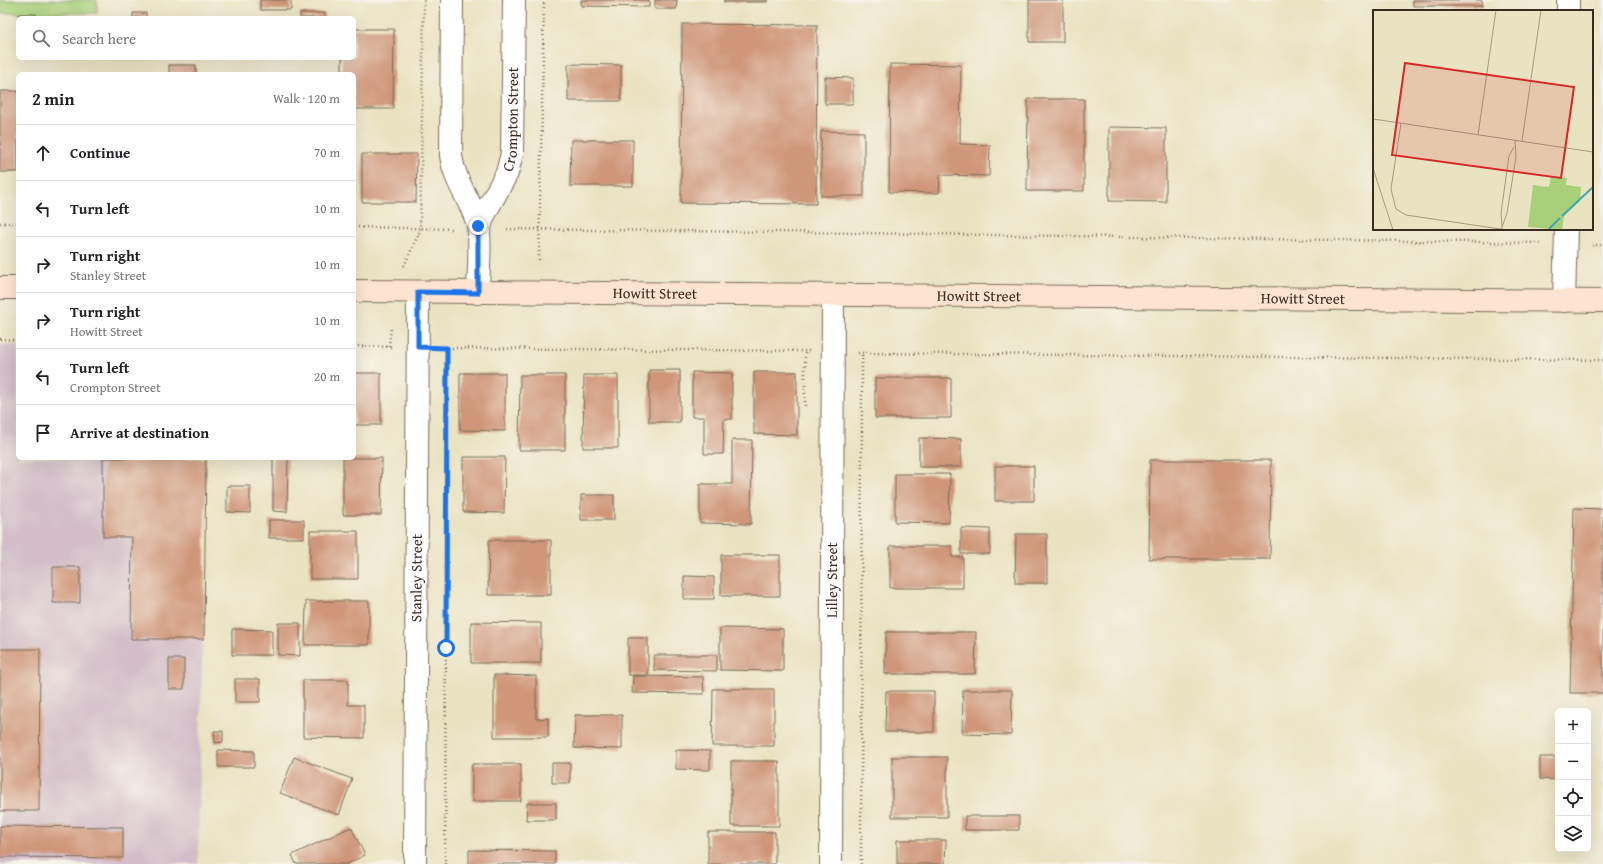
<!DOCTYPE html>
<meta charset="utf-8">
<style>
:root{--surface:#fff;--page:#f6f6f6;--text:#202124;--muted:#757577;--line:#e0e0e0}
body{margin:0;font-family:"Gentium Book Plus",serif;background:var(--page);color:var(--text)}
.controls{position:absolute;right:12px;bottom:12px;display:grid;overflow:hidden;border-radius:6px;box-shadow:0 4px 16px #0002}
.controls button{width:36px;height:36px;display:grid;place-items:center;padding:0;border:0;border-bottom:1px solid var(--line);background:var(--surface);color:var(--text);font:20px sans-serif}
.stop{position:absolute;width:12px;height:12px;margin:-9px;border:3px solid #1a73e8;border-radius:50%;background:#fff}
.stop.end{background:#1a73e8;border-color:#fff;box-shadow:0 1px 4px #0008}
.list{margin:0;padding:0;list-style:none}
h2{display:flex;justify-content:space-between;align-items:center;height:52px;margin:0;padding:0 16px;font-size:17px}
h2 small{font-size:13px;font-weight:400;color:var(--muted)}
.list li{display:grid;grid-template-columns:26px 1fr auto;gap:12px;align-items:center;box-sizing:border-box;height:56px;padding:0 16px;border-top:1px solid var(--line)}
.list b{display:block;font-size:15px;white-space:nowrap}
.list p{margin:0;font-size:13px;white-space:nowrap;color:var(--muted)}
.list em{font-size:13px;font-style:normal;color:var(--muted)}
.icon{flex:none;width:22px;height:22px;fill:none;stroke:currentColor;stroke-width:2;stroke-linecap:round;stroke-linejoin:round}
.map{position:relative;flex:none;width:1603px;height:864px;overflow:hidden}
.search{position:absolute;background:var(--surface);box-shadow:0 4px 16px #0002;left:16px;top:16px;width:340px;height:44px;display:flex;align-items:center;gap:10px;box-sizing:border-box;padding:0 14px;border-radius:6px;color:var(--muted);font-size:15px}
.panel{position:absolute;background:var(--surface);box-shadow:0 4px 16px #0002;left:16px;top:72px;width:340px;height:388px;border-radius:6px}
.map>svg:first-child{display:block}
</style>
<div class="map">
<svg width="1603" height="864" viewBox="0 0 1603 864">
<rect width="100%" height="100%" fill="#f7f3e8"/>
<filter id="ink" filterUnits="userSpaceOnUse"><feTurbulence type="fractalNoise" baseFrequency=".025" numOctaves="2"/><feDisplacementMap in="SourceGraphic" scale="8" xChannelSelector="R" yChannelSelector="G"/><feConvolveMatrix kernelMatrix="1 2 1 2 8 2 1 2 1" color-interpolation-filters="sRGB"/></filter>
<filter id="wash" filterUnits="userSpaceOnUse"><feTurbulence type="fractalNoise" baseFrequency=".012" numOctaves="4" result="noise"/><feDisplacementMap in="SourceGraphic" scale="16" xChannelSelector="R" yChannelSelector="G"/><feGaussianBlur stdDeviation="0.9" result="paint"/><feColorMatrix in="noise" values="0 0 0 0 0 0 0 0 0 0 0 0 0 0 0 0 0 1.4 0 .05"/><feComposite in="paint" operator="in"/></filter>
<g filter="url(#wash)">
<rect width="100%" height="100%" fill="#eae3c2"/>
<path fill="#d2bdc8" d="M0,345H18V458H206L198,864H0Z"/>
<path fill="#a8cf7a" stroke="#727c4c" d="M0,0H97V13H0Z"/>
<g id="blocks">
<path fill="#cf9679" d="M260,0H291V10H260Z
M581,0H649V7L581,6Z
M655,0H677L676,9H655Z
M724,0H767V2H724Z
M1029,0H1063V42H1029Z
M1413,0H1482V6H1413Z
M133,13H146V18H133Z
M300,13H325V18H300Z
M19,14H36V18H19Z
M682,24L817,25L816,204L681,203Z
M354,29H394L393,109H354V74H342V58H354Z
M568,64L621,65V101H568Z
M890,64L961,65L960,144L990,145L989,176L940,175L939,193L889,192Z
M169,65H196V74H169Z
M825,77L853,78V104H825Z
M0,91H18V172H0Z
M1028,99H1084V191H1027Z
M1109,127L1166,128V202L1109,201Z
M821,131L864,132V196H821Z
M571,140H633V186H570Z
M362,154H417L416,202H362Z
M649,370H680V422H649Z
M692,372L732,373V419H724L723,454H704V417H692Z
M754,372H797V435L754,434Z
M354,373H381V425H354Z
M460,373H505V431L460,430Z
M520,375H565V450H519Z
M584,375H618V448H583Z
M875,378H951V418H875Z
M919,438L961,439V467H919Z
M732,440H752L751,524L700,523V484H732Z
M463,457H505L504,513L463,512Z
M103,458H206L204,639H131L132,537H103Z
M273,458H288L287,512L273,511Z
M343,458H382L381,515H343Z
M1150,460H1271L1270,559H1149Z
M995,466H1034V501H995Z
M895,474H950L949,523L895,522Z
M227,486H250V513L227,512Z
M581,495H614V520H581Z
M1574,508L1603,509V693H1570Z
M269,520H304V538H269Z
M961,528L990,529V554H961Z
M310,531H358V579H310Z
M1016,534H1047V583H1015Z
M489,540H551V595H488Z
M890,546H952V557H963V588H890Z
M721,555H780V596H721Z
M53,567H80V603H53Z
M684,576L714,577V599H684Z
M306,601H369V645H305Z
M471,622L541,623V663H471Z
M278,623H300V656L278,655Z
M720,628L783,629V671L720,670Z
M232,629L272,630V655H232Z
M886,632H976L975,674H885Z
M628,638H648V675H628Z
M0,649H40L39,811H0Z
M654,655H717V671L654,670Z
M169,659H184V689H169Z
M494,675L536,676V719L548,718V737H494Z
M633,676L703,677L704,694L632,693Z
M235,679H260V702H235Z
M303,680H348V705H364V738L303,737Z
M713,689H774V746H712Z
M963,690H1012L1011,735L962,734Z
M886,691H934V732H885Z
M575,715H622V749L574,748Z
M214,731H223V742L215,743Z
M218,750L254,751V767H218Z
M676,750L710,751V770L676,769Z
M294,757L352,779L339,815L280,793Z
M892,757H947V817H892Z
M1540,757H1558V780L1540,779Z
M731,761H779V826H731Z
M552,763H570V783H552Z
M472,764H521V801H472Z
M527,803H556V820H526Z
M965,816H1019V830H965Z
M0,826L123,827V858L0,857Z
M351,827L365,855L347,864H296L292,855Z
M708,832H775V864H708Z
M897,840H946L945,864H897Z
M469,850L555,851V864H469Z"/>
</g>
</g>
<g filter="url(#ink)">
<use href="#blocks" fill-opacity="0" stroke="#786b57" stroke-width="1"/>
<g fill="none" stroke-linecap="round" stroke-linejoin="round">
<g stroke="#786b57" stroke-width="24">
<g id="minor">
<path d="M452,0L451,156C455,183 469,197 477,222C482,238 478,275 478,293"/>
<path d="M1568,11V0"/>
<path id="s1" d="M479,232L483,217L507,173L512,153L514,0"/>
<path d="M1564,301L1566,229"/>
<path id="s2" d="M415,864L418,292"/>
<path id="s3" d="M831,864L833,295"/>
</g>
</g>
<g stroke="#786b57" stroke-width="24">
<g id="secondary">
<path d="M0,288H18"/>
<path id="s4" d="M354,291L1603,301"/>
</g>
</g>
<path stroke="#786b57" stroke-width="2.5" stroke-dasharray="1 3" stroke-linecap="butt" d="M0,223H18
M354,227L454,229
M507,229L861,233L1541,243
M1592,245H1603
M539,260L544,0
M404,266L420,231L424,0
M0,339L18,340
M354,346L393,347
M389,346L391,327
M444,348L809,351
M858,353L1603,360
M805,406V351
M445,864L447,348
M861,864L862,353"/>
<use href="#minor" stroke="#fff" stroke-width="22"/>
<use href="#secondary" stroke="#fde4d1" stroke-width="22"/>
</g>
</g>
<g fill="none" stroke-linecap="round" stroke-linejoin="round" filter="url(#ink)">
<path stroke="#1a73e8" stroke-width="5" d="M446,648L447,348L418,347V292L478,293V226"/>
</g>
<g text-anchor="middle" stroke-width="4" stroke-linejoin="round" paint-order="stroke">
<g font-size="15" fill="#3b2a1e" stroke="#f7f3e8">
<text dy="5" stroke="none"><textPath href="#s1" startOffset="120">Crompton Street</textPath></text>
<text dy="5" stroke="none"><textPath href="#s4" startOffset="301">Howitt Street</textPath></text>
<text dy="5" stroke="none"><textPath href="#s4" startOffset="625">Howitt Street</textPath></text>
<text dy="5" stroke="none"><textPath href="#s4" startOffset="949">Howitt Street</textPath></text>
<text dy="5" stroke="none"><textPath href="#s2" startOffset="286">Stanley Street</textPath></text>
<text dy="5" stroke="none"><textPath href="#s3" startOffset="284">Lilley Street</textPath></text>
</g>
</g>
<g transform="translate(1373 10)">
<rect width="220" height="220" fill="#eae3c2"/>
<path d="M178,166L194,168L193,175L208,177L207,191L191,206L189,220L155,217L160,175L176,177Z" fill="#a8cf7a"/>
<path fill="none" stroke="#3aabb5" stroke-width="2" d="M189,206L220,177M176,219L187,208"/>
<path fill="none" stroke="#a49980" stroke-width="1" d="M0,109L220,142M28,113L18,179L23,199L33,205L134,220M105,125L123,0M149,131L168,0M0,158L20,220M129,216L128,203L136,146L141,137M128,220L134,203L143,147L142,130"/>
<path fill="#d62828" fill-opacity="0.15" stroke="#d62828" stroke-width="2" d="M32,53L201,77L188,168L19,145Z"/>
<rect width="220" height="220" fill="none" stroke="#3b2a1e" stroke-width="2"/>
</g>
</svg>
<div class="controls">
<button>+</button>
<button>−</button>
<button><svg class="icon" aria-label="locate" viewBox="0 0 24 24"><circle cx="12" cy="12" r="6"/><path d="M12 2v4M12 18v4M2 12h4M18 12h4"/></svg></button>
<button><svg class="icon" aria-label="layers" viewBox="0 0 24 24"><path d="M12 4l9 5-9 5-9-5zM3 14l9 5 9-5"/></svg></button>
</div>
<div class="stop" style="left:446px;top:648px"></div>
<div class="stop end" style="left:478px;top:226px"></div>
<div class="search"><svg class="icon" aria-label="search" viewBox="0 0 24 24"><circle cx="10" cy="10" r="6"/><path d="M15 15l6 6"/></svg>Search here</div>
<section class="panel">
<h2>2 min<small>Walk · 120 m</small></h2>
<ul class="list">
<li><svg class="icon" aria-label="ahead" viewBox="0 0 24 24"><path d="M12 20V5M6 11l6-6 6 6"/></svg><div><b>Continue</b></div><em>70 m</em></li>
<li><svg class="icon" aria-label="left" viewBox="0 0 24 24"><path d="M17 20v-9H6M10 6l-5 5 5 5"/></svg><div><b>Turn left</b></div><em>10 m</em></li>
<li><svg class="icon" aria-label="right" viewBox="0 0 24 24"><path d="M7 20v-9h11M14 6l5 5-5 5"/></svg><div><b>Turn right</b><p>Stanley Street</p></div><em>10 m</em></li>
<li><svg class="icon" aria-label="right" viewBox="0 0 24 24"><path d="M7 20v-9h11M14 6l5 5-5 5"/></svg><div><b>Turn right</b><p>Howitt Street</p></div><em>10 m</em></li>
<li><svg class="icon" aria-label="left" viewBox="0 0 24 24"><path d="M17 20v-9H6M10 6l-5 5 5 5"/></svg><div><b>Turn left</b><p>Crompton Street</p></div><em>20 m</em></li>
<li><svg class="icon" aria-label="arrive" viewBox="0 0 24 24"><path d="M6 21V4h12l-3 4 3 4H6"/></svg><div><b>Arrive at destination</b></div></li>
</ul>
</section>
</div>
